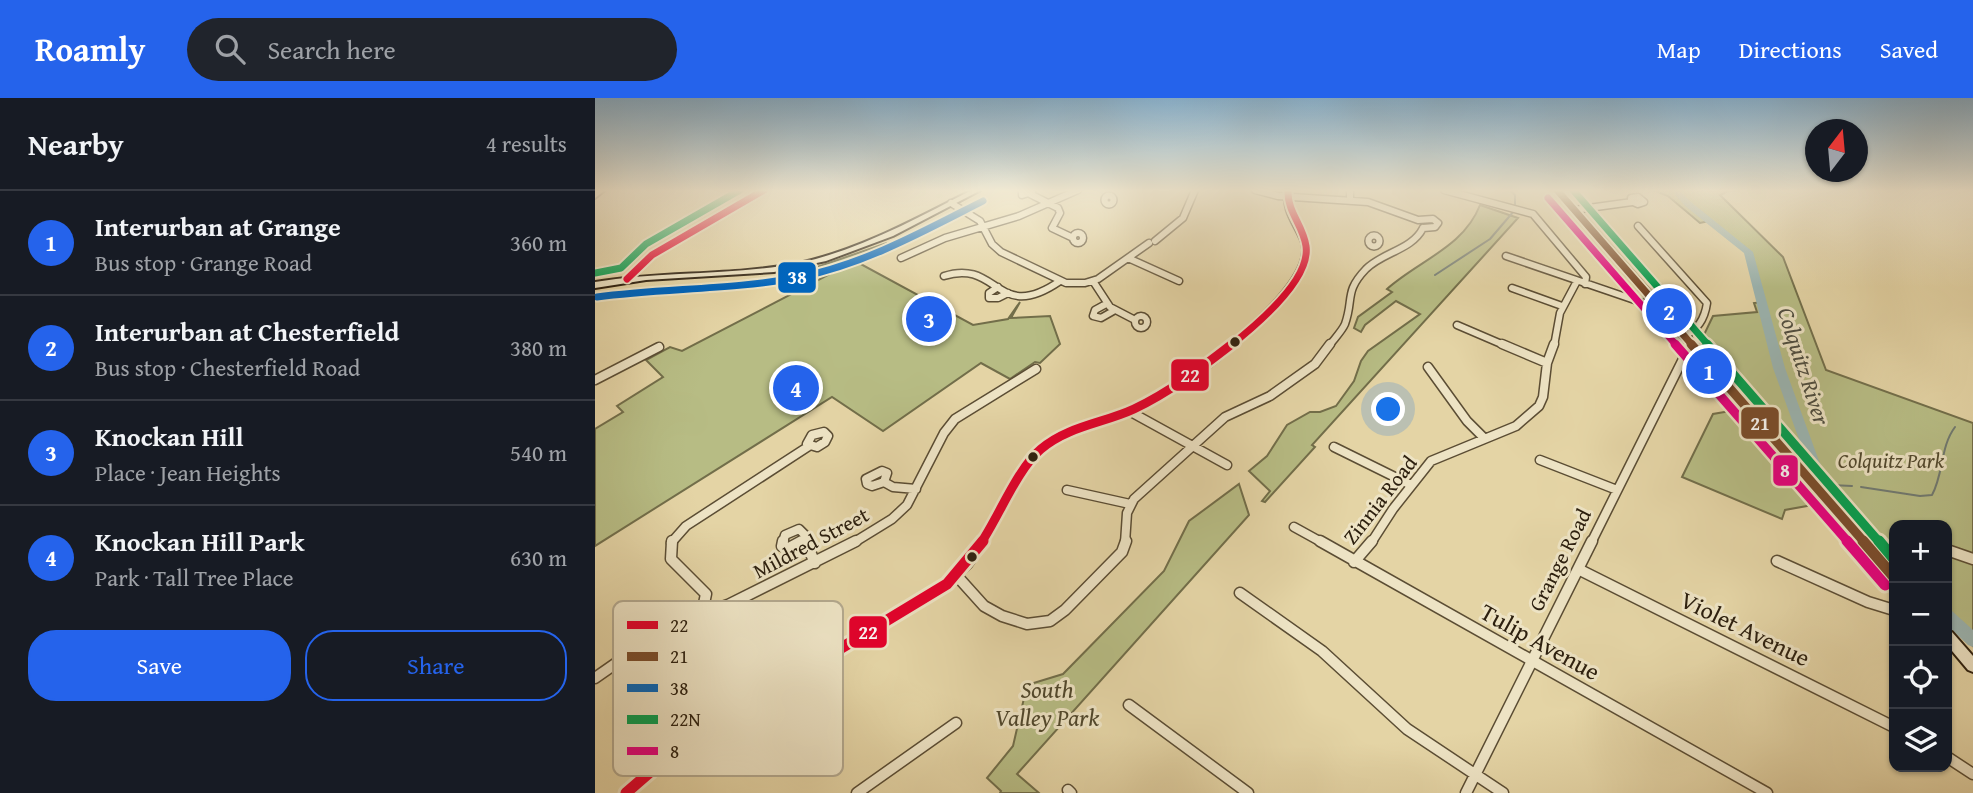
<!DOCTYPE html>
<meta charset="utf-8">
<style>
:root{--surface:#171b24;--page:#20242c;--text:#f1f3f6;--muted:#9ea1a6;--line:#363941;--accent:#2563eb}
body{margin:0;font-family:"Gentium Book Plus",serif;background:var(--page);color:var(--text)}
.controls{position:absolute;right:21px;bottom:21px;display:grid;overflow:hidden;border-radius:14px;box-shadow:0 2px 5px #0004}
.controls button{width:63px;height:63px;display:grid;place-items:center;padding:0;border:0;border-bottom:2px solid var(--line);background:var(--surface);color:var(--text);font:35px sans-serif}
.compass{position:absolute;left:1210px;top:21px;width:63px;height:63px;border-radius:50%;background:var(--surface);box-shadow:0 2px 5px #0004;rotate:16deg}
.you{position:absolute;left:794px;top:312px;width:24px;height:24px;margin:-18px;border:5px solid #fff;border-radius:50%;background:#1a73e8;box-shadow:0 0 0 10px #1a73e833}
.badge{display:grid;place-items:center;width:46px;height:46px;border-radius:50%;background:var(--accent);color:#fff;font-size:23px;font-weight:700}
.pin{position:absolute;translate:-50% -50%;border:4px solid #fff;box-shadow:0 2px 7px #0006}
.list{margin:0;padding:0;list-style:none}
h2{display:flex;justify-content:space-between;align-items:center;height:91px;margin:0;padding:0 28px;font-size:30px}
h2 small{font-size:23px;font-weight:400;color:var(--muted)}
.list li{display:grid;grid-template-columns:46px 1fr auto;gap:21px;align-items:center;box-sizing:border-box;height:105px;padding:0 28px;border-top:2px solid var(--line)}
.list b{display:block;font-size:26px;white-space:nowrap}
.list p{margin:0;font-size:23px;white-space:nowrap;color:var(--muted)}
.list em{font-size:23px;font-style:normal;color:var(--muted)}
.actions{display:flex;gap:14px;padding:21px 28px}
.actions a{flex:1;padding:16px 0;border:2px solid var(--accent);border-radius:28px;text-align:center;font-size:24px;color:var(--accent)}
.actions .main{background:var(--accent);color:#fff}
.icon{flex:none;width:38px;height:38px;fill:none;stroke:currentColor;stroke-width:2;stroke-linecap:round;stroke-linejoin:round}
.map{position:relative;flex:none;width:1378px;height:695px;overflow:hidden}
header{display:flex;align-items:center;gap:42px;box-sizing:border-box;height:98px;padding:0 35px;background:var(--accent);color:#fff}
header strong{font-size:33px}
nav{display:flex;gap:38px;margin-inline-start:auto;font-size:24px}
.search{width:490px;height:63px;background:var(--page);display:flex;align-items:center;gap:18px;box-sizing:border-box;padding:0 24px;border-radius:38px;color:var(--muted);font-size:26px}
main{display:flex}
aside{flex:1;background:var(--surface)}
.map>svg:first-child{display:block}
</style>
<header>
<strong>Roamly</strong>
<div class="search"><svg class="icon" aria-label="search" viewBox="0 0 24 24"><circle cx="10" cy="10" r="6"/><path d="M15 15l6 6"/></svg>Search here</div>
<nav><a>Map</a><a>Directions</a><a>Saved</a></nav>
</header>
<main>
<aside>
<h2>Nearby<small>4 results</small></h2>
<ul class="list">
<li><span class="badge">1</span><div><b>Interurban at Grange</b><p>Bus stop · Grange Road</p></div><em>360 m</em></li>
<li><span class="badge">2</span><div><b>Interurban at Chesterfield</b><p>Bus stop · Chesterfield Road</p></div><em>380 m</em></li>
<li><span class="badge">3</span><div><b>Knockan Hill</b><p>Place · Jean Heights</p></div><em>540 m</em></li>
<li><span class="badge">4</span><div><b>Knockan Hill Park</b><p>Park · Tall Tree Place</p></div><em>630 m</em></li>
</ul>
<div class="actions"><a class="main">Save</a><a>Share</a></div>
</aside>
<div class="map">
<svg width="1378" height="695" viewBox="0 0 1378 695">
<rect width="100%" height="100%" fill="#e4d4a5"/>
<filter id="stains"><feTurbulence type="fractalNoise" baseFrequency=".00286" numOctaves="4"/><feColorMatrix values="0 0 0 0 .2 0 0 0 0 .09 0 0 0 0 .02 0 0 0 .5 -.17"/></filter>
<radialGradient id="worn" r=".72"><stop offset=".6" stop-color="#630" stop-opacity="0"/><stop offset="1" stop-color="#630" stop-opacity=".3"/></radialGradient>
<path fill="#b7bc84" stroke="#726e4a" stroke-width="2" d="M1058,92H1148L1133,93L1125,97L1188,159L1231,272L1378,325V548L1352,522V427H1299V463L1105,245L1118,218L1162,214L1159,205L1168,204L1154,153L1114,123L1105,125L1073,98Z
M885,107L923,120L717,347L720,349L670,404L667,403L675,393L654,373L672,358L692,327L715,314H725L741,308L759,283L766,263L773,253L825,216L801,203L770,227L766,234L759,230L763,219L797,194L792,191C823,163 869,149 885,107Z
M292,145L260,163L378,227L413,221L425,204L416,220L455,218L465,246L445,265L440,264L415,281L386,265L288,333L237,299L0,448V331L28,314L22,308L68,279L51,262L75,249L87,253L235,176L219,170Z
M1141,312L1223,406L1190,412L1187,421L1087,379L1118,316Z
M644,386L654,417L422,676L444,695H405L406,693L392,680L418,648L432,587L468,576L569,473L594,423Z"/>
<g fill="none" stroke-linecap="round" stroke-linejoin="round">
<path stroke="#6f7971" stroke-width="2" d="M915,92L920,97V108
M840,177L895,141L919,113
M1236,387L1257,388
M1266,389L1325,398L1337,397C1349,375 1345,349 1360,329"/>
<path fill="#9bb5b2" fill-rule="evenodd" d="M1076,92H1084L1096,104L1158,154L1190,270L1224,363L1228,371L1299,452V468L1294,466L1220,377L1212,363L1178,270L1149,155L1090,108Z
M1352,511L1357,513L1378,532V549L1373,547L1352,527Z"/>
<g stroke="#5b4d34" stroke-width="9">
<path id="street-far2" d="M427,92V97L437,94
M660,92L683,98L773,104L823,122L838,121L843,125L840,129L828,130
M755,92V102
M849,92L938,116L991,179L990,186
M435,96L463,110L465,115L457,130L476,139
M509.5 102a4.5 4.5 0 1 1 9 0a4.5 4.5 0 1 1-9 0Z
M1043,99L1049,104L1043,106L1036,103V100Z
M356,105L385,123L397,146L406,154L471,185H490L503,181L554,145
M979,112L1037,104
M1043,128L1112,205C1110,219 1103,232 1089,238
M478 140a5 5 0 1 1 10 0a5 5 0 1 1-10 0Z
M773.5 143a5.5 5.5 0 1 1 11 0a5.5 5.5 0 1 1-11 0Z
M560,143L588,120L600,92
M911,158L1066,211
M306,160L350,140L424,118L483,92
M533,160L584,183
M349,178C404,160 401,227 465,183
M32,181L57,157L169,92
M498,183L515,209L540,222
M403,189L394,195V200H403L413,195
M917,190L967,208
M511,206L500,212L498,218L506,220L520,212
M540 224a6 6 0 1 1 12 0a6 6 0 1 1-12 0Z
M862,227L911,248
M636,248C658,229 721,176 709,143C702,125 689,113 693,92
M734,248C739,241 747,233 750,226C759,201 749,194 771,171C788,154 817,152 828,130
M959,248L965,215L982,183"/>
</g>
<g stroke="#5b4d34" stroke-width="11">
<path id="street-far1" d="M907,246L952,265
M833,269L872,323L888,339
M0,282L64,249
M534,313L632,367
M229,334L233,338L230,344L222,349L212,346L217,337Z
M739,349L816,387
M945,362L1022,392
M287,373L292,375L289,384L277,388L272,386L271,381Z
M289,384L298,389L321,391
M472,392L535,406
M699,429L728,445
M76,445L91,428L214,348
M188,445L190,437L204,431L211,438L205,445
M258,445L297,421L312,407L349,335L360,321L441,271
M387,445C405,417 420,376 443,354C468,329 503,326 535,313C572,297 607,272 638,246
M530,445L532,415L539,401L630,319L675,298L720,266L735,246
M776,445L798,411L836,363L921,328L944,308L948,299L952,265L959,246
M996,445L1089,259L1101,253"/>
</g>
<g stroke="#5b4d34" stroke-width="13">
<path id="street" d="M77,443L76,461L111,496L107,515
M188,443L187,448L194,450L207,443
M725,443L1172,695
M205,446L216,456L220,465
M1352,452L1378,461
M1182,463L1273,504L1299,512
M759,464L777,443
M983,471L1299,629
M362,478L389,508L407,518L432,526L455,523L470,512L527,454L531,443
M645,495L727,553L812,631L908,695
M0,580L76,527L133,507L261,443
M534,607L653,695
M1352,659L1378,676
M473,692L476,695
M31,695L76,656L106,635L352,486L372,466L388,443
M262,695L361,625
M871,695L997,443"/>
</g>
<g stroke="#2d200f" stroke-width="4">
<path id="secondary" d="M2,92H10L0,100V94Z
M377,92H386L298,138L231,163L179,174L51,182L0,190V184C67,173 137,178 204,165C265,152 322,120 377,92Z
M959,92H966L1299,471V484L1295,483Z
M1352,532L1357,534L1378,558V574L1373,572L1352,547Z"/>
</g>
<use href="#street-far2" stroke="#ede3c4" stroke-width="6"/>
<use href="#street-far1" stroke="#ede3c4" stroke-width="8"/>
<use href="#street" stroke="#ede3c4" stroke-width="10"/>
<use href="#secondary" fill="#ede3c4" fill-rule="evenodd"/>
<g stroke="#ede3c4" stroke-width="11">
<path id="bus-1-far2" d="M32,181L57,157L169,92
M635,248C659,229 716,182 711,148C708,127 692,114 693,92"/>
</g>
<g stroke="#ede3c4" stroke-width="14">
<path id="bus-1-far1" d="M386,445C404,418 423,370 446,351C473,328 509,325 539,311C575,294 606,270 637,246"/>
</g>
<g stroke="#ede3c4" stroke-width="17">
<path id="bus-1" d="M31,695L76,656L106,635L352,486L388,443"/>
</g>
<g stroke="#ede3c4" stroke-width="11">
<path id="bus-2-far2" d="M962,92L1098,248"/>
</g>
<g stroke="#ede3c4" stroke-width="14">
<path id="bus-2-far1" d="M1096,246L1270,445"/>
</g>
<g stroke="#ede3c4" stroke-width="17">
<path id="bus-2" d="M1268,443L1299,479"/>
</g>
<g stroke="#ede3c4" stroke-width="11">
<path id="bus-3" d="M2,199C69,190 138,192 205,179C270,166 329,133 388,103"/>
</g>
<g stroke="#ede3c4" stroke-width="11">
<path id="bus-4-far2" d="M978,92L1114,248
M0,175L26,170L51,146L145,92"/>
</g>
<g stroke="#ede3c4" stroke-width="14">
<path id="bus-4-far1" d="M1112,246L1285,445"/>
</g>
<g stroke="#ede3c4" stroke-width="17">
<path id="bus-4" d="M1284,443L1299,461"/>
</g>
<g stroke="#ede3c4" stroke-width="11">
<path id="bus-5-far2" d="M953,100L1082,248"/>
</g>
<g stroke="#ede3c4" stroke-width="14">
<path id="bus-5-far1" d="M1080,246L1254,445"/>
</g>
<g stroke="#ede3c4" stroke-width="17">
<path id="bus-5" d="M1252,443L1290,487"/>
</g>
<use href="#bus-1-far2" stroke="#e4002b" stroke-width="7"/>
<use href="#bus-1-far1" stroke="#e4002b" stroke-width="9"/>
<use href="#bus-1" stroke="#e4002b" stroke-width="11"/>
<use href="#bus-2-far2" stroke="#7a4b2a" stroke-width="7"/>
<use href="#bus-2-far1" stroke="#7a4b2a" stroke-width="9"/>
<use href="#bus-2" stroke="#7a4b2a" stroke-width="11"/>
<use href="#bus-3" stroke="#0065bd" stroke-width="7"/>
<use href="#bus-4-far2" stroke="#029f4e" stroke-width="7"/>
<use href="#bus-4-far1" stroke="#029f4e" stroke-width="9"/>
<use href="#bus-4" stroke="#029f4e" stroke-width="11"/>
<use href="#bus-5-far2" stroke="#e5007d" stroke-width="7"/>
<use href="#bus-5-far1" stroke="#e5007d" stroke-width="9"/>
<use href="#bus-5" stroke="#e5007d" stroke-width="11"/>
</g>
<linearGradient id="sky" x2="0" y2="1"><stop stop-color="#89b4d2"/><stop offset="0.49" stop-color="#f3ecd6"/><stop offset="1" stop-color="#f3ecd6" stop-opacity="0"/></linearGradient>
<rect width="1378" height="189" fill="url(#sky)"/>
<g fill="#2d200f" stroke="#ede3c4" stroke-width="2.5">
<circle cx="640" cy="244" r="6"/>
<circle cx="438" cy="359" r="6"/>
<circle cx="377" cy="459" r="6"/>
</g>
<g text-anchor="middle" stroke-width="6" stroke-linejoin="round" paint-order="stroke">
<g font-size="21" font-style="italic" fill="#50472c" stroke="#ede3c4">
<text x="1296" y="370">Colquitz Park</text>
</g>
<g font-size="21" fill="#2d200f" stroke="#ede3c4">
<text transform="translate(785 402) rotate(-52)" y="7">Zinnia Road</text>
<text transform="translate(216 445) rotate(-28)" y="7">Mildred Street</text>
<text transform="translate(965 462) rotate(-63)" y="7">Grange Road</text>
</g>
<g font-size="23" font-style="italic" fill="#4e4d40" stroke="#ede3c4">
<text transform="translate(1209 268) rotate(72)" y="8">Colquitz River</text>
</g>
<g font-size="24" fill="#2d200f" stroke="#ede3c4">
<text transform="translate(1150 531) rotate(26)" y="8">Violet Avenue</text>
<text transform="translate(945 544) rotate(29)" y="8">Tulip Avenue</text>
</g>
<g font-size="24" font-style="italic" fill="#50472c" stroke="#ede3c4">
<text x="452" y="600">South<tspan x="452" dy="28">Valley Park</tspan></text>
</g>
</g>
<rect x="18" y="503" width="230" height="175" rx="10" fill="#ede3c4" stroke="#b3a88e" stroke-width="2"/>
<rect x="32" y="523" width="31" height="8" fill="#e4002b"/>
<rect x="32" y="554" width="31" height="9" fill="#7a4b2a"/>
<rect x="32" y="586" width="31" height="8" fill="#0065bd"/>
<rect x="32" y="617" width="31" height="9" fill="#029f4e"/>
<rect x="32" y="649" width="31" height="8" fill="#e5007d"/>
<g font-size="19" fill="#2d200f">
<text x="75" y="534">22</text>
<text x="75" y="565">21</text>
<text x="75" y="597">38</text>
<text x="75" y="628">22N</text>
<text x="75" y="660">8</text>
</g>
<g stroke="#ede3c4" stroke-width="2.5">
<rect x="182" y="163" width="40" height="33" rx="7" fill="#0065bd"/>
<rect x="575" y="260" width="40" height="34" rx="7" fill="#e4002b"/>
<rect x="1145" y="308" width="40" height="34" rx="7" fill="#7a4b2a"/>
<rect x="1177" y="356" width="27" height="33" rx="7" fill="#e5007d"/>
<rect x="253" y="517" width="40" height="34" rx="7" fill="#e4002b"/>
</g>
<g font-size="19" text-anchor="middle" font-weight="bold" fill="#fff">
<text x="202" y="186">38</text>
<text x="595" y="284">22</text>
<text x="1165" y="332">21</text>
<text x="1190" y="379">8</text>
<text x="273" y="541">22</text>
</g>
<rect width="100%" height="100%" filter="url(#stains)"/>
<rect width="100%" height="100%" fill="url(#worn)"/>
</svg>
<div class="controls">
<button>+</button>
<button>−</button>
<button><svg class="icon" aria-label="locate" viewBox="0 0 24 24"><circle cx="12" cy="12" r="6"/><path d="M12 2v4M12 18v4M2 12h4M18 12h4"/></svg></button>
<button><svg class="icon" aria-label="layers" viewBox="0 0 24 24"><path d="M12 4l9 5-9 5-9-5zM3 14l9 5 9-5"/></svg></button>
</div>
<svg class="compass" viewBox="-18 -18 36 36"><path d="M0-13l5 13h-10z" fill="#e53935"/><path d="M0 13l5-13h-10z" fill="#9ea1a6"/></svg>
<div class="you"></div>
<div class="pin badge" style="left:1114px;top:273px">1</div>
<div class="pin badge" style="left:1074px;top:213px">2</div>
<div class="pin badge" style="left:334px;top:221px">3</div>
<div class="pin badge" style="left:201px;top:290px">4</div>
</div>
</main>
